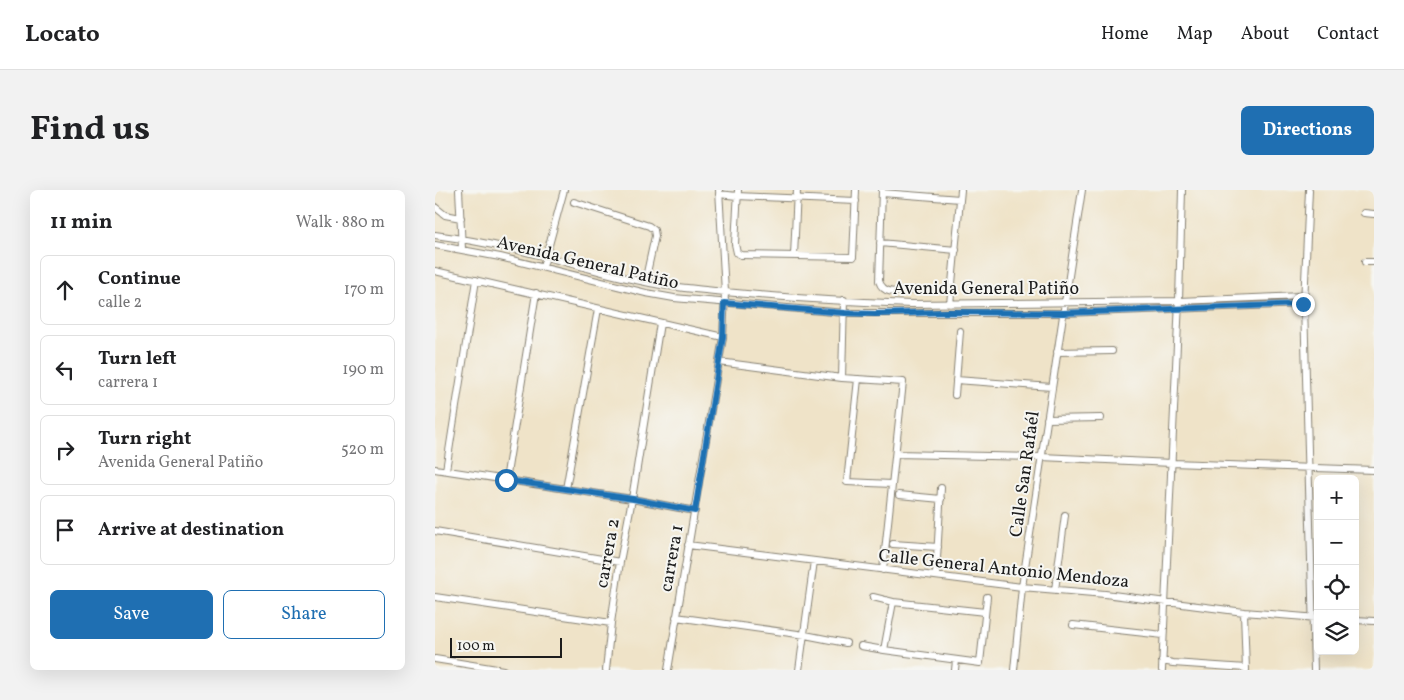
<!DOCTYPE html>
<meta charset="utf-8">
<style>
:root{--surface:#fff;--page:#f2f2f2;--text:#202124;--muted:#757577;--line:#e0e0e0;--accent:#1f6fb2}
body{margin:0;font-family:Vollkorn,serif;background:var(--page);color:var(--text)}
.controls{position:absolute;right:15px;bottom:15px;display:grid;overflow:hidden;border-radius:8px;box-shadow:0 5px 20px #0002}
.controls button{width:45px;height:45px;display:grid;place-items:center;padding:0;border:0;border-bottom:1px solid var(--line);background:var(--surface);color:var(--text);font:25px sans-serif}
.scale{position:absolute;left:15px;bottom:12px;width:112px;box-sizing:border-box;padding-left:5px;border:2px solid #1c1c1c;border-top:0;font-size:14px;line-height:18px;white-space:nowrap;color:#1c1c1c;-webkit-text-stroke:4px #f6f6f2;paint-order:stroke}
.stop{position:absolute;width:15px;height:15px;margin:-11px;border:4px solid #1f6fb2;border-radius:50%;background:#fff}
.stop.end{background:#1f6fb2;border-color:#fff;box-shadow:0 1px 5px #0008}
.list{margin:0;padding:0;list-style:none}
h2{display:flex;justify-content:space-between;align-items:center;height:65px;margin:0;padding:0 20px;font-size:21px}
h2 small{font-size:16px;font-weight:400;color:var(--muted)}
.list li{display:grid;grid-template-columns:32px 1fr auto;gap:15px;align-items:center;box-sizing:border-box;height:70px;margin:0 10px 10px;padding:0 10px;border:1px solid var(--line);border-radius:8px}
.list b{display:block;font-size:19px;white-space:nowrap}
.list p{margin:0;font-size:16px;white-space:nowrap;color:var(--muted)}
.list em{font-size:16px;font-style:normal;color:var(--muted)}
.actions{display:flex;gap:10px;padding:15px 20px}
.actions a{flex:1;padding:11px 0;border:1px solid var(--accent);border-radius:8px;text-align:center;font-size:18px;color:var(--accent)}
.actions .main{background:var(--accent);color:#fff}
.icon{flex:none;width:28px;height:28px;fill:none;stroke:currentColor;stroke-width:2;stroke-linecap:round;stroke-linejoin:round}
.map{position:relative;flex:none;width:939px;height:480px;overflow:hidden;border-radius:8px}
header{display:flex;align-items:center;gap:30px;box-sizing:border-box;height:70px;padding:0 25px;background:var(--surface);border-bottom:1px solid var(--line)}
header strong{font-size:24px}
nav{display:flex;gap:28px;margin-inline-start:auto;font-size:18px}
.intro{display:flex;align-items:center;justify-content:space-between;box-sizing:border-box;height:120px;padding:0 30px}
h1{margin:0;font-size:35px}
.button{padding:12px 22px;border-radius:8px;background:var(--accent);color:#fff;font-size:18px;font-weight:700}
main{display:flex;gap:30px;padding:0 30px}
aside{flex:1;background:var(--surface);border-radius:8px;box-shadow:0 5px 20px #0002}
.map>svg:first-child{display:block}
</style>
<header>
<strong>Locato</strong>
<nav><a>Home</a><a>Map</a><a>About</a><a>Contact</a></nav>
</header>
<div class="intro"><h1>Find us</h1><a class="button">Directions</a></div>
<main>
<aside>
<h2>11 min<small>Walk · 880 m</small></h2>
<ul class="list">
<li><svg class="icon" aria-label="ahead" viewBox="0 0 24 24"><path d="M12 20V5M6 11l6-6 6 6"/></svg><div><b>Continue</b><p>calle 2</p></div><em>170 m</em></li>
<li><svg class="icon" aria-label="left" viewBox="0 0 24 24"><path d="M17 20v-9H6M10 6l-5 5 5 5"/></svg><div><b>Turn left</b><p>carrera 1</p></div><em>190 m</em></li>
<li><svg class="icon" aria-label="right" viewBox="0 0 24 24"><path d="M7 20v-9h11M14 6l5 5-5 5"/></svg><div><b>Turn right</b><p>Avenida General Patiño</p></div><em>520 m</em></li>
<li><svg class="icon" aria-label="arrive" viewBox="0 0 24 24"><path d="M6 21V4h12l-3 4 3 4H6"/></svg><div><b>Arrive at destination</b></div></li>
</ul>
<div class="actions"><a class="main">Save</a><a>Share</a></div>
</aside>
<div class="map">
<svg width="939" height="480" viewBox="0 0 939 480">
<rect width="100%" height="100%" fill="#f6f6f2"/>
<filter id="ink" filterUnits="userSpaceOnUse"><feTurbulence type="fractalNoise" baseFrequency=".02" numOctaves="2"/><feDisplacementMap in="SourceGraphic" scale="10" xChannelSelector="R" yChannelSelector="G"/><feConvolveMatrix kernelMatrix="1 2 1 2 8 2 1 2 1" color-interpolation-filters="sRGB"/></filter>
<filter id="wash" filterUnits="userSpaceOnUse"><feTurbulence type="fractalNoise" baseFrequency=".0096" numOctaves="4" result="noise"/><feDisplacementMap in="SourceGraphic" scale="20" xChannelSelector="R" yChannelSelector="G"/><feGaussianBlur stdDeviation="1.12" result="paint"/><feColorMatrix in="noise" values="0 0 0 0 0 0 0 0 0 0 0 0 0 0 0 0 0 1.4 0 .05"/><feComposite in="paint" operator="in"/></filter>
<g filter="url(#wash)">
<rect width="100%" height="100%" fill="#efe3c8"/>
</g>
<g filter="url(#ink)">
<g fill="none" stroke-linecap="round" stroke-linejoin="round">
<g stroke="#868072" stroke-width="8">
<path id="street" d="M24,0L27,59
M303,0L300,54L302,63L306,65L418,67L421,0
M447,0L444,91C449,107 467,101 480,100
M874,0L869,114L879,480
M447,3L525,9
M284,4L302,6L421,11
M139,12L214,36L219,40L220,46L210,92
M0,17L10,25L26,28
M929,23L939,24
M0,45C37,50 75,58 112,67C146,76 180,87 215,93C240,98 265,99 290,102C352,108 414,112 476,114L744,111L869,106
M445,53L521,60
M0,55L65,67L211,103L239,108L410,123H628L869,114
M359,66L362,0
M930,72H939
M108,77L129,0
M0,81L288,147
M515,114L526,0
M622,162L677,161
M284,172L407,188L468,192L448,380
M407,188L409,110
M423,189L412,292L457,294
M521,190L617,197
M520,205L525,141
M612,229L666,228
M461,264L606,267L737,273L939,280
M0,279L197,309L260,321
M11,280L41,90
M71,290L101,103
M131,299L163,119
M464,305L506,309
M0,341L185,372
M458,354L503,357
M253,355L587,397L670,404L809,422L883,428
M501,386L506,298
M620,400L630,325
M0,407L176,433
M438,407L458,412
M809,422L811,480
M241,427L370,445L411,453
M920,430L939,431
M638,435L728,445
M426,456L449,460L545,473L552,407
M449,460L458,412L550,422
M0,469L68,480
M727,471L738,473L811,478
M171,480L176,433L185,372L197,309L225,133
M233,480L288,147L290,102L284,0
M364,480L379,371
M520,480L521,470
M579,480L587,397L647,0
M727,480L744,111L747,0"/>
</g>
<use href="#street" stroke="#fff" stroke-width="6"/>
</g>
</g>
<g fill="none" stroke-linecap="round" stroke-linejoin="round" filter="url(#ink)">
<path stroke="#1f6fb2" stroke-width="6" d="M71,290L198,309L260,321L288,147L289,113L410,123L440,124L513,122L628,123L868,114"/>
</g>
<g text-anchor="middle" stroke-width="4" stroke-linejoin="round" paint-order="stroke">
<g font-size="18" fill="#1c1c1c" stroke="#f6f6f2">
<text transform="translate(153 72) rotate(13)" y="6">Avenida General Patiño</text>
<text x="551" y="104">Avenida General Patiño</text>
<text transform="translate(589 284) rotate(-82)" y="6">Calle San Rafaél</text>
<text transform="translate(172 363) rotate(-80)" y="6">carrera 2</text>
<text transform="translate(236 368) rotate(-80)" y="6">carrera 1</text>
<text transform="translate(569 378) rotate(6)" y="6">Calle General Antonio Mendoza</text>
</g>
</g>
</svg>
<div class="controls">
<button>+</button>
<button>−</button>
<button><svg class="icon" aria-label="locate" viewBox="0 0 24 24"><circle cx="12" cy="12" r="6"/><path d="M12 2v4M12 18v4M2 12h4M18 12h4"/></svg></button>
<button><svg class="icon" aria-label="layers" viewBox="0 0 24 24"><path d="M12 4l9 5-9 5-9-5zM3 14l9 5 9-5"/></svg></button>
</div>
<div class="scale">100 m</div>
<div class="stop" style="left:71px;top:290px"></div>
<div class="stop end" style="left:868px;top:114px"></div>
</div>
</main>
